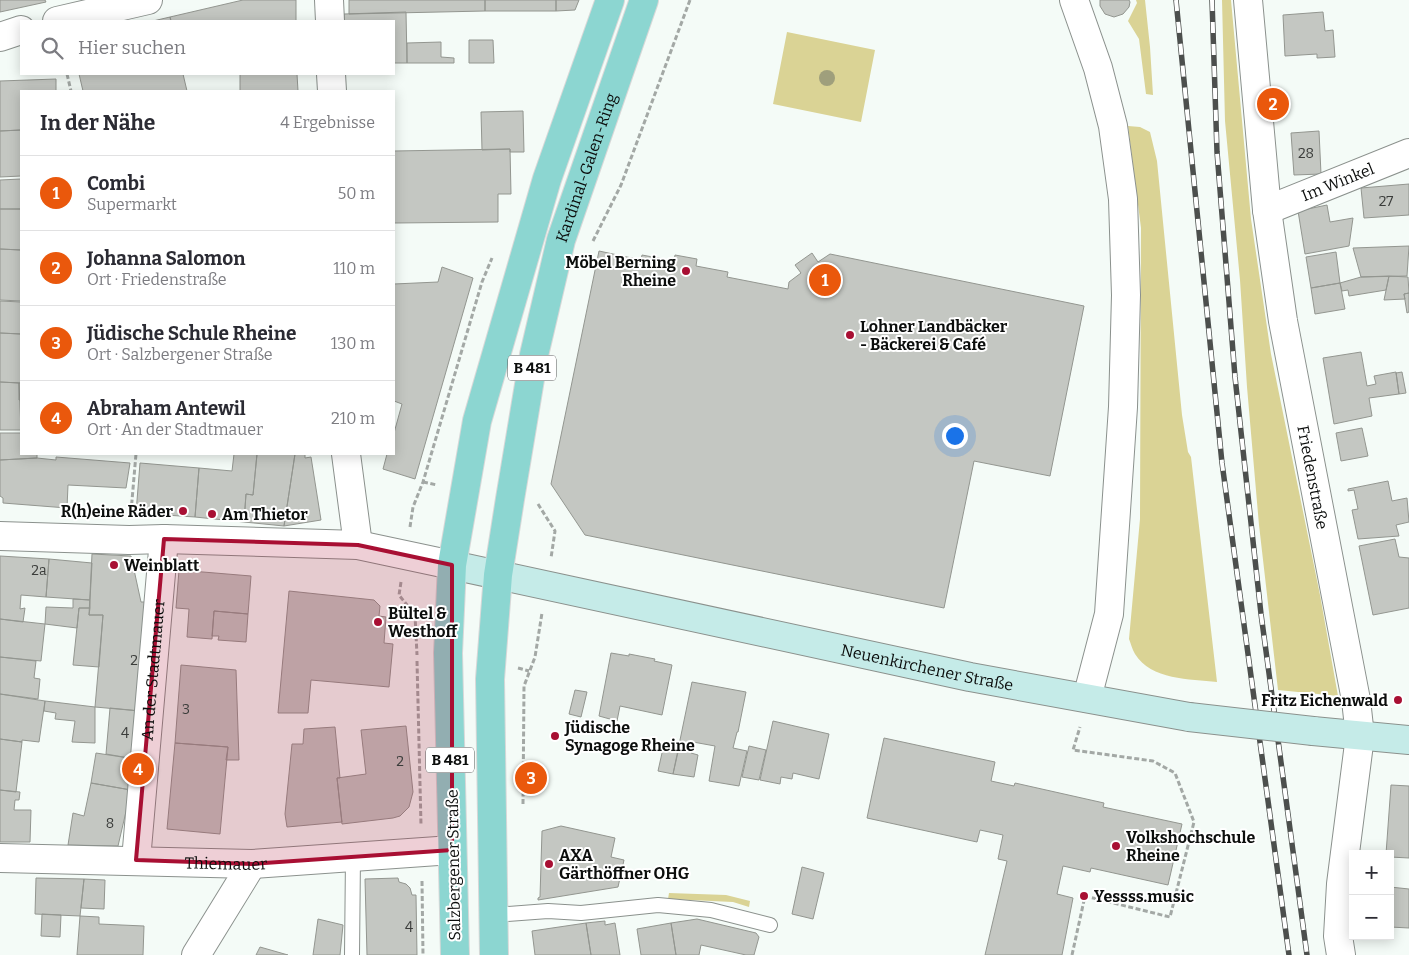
<!DOCTYPE html>
<html lang="de">
<meta charset="utf-8">
<style>
:root{--surface:#fff;--page:#f7f7f7;--text:#2b2b33;--muted:#7c7c81;--line:#e1e1e2;--accent:#ea580c}
body{margin:0;font-family:Bitter,serif;background:var(--page);color:var(--text)}
.controls{position:absolute;right:15px;bottom:15px;display:grid;overflow:hidden;border-radius:0px;box-shadow:0 2px 12px #0003}
.controls button{width:45px;height:45px;display:grid;place-items:center;padding:0;border:0;border-bottom:1px solid var(--line);background:var(--surface);color:var(--text);font:25px sans-serif}
.you{position:absolute;left:954px;top:435px;width:18px;height:18px;margin:-12px;border:4px solid #fff;border-radius:50%;background:#1a73e8;box-shadow:0 0 0 8px #1a73e833}
.badge{display:grid;place-items:center;width:32px;height:32px;border-radius:50%;background:var(--accent);color:#fff;font-size:16px;font-weight:700}
.pin{position:absolute;translate:-50% -50%;border:2px solid #fff;box-shadow:0 1px 5px #0006}
.list{margin:0;padding:0;list-style:none}
h2{display:flex;justify-content:space-between;align-items:center;height:65px;margin:0;padding:0 20px;font-size:21px}
h2 small{font-size:16px;font-weight:400;color:var(--muted)}
.list li{display:grid;grid-template-columns:32px 1fr auto;gap:15px;align-items:center;box-sizing:border-box;height:75px;padding:0 20px;border-top:1px solid var(--line)}
.list b{display:block;font-size:19px;white-space:nowrap}
.list p{margin:0;font-size:16px;white-space:nowrap;color:var(--muted)}
.list em{font-size:16px;font-style:normal;color:var(--muted)}
.icon{flex:none;width:28px;height:28px;fill:none;stroke:currentColor;stroke-width:2;stroke-linecap:round;stroke-linejoin:round}
.map{position:relative;flex:none;width:1409px;height:955px;overflow:hidden}
.search{position:absolute;background:var(--surface);box-shadow:0 2px 12px #0003;left:20px;top:20px;width:375px;height:55px;display:flex;align-items:center;gap:12px;box-sizing:border-box;padding:0 18px;border-radius:0px;color:var(--muted);font-size:19px}
.panel{position:absolute;background:var(--surface);box-shadow:0 2px 12px #0003;left:20px;top:90px;width:375px;height:365px;border-radius:0px}
.map>svg:first-child{display:block}
</style>
<div class="map">
<svg width="1409" height="955" viewBox="0 0 1409 955">
<rect width="100%" height="100%" fill="#f4fbf7"/>
<path fill="#dad395" d="M1136,0H1145L1150,47L1153,95L1146,94L1139,39L1128,21L1137,3Z
M1222,0H1231L1251,219L1271,354L1320,595L1338,696L1278,690L1259,525L1247,387L1240,280L1225,121Z
M787,32L875,50L861,122L773,104Z
M1128,126L1140,127L1150,132L1157,161L1182,415L1188,452L1191,457L1217,682C1190,679 1151,680 1135,654C1132,649 1131,644 1129,639L1140,519L1141,228Z
M669,893L726,895L750,901L749,907L733,902L668,899Z"/>
<path fill="#c4c7c2" stroke="#939690" d="M0,0H45L46,2L0,12Z
M243,0H296V21H171L170,17Z
M349,0H485V11L349,14Z
M485,0H556V11H485Z
M556,0H579L575,10L556,11Z
M1100,0H1129L1130,2L1129,7L1123,14L1114,17L1105,14L1100,6Z
M406,12L407,63H394V21H344V14Z
M1323,12L1325,31L1333,30L1335,57L1317,58V54L1285,56L1283,15Z
M170,17L171,21H153Z
M469,40H493L494,63H469Z
M441,42V57L454,58V63H407V43Z
M79,74H183L187,91H83Z
M240,74H297L298,91H240Z
M56,79V91H21V130L0,131V81Z
M523,111L524,152H510V149L482,150L481,112Z
M21,130V176L0,177V131Z
M1319,131L1321,174L1294,175L1291,133Z
M510,149L511,194H498V222L394,223V151Z
M21,179V209H0V180Z
M1409,184V215L1364,218L1361,188Z
M1327,205L1330,222L1353,218L1349,246L1305,254L1298,211Z
M0,209H21V250L0,249Z
M1409,246L1407,276L1361,277L1353,248Z
M0,249L21,250V301L0,300Z
M599,251L641,260L642,255L674,261L675,255L697,259L696,266L728,272L727,277L788,289L789,282L801,273L795,265L812,253L818,262L830,254L1084,306L1050,476L974,461L944,608L585,535L551,484Z
M1336,252L1340,283L1311,288L1306,257Z
M442,267L473,278L415,479L383,469L387,454H394V433L402,404L394,401V284L438,282Z
M1389,276L1386,290L1349,296L1348,290L1342,291L1340,283L1361,277Z
M1389,276L1408,277L1409,293L1404,294L1405,299L1384,300Z
M1340,283L1345,309L1315,314L1311,288Z
M1409,293V312L1407,313L1404,294Z
M0,301L21,302V334L0,333Z
M0,333L21,334V383L0,382Z
M1361,352L1367,386L1376,384L1374,376L1396,372L1399,394L1369,398L1372,416L1334,424L1323,358Z
M1402,372L1406,393L1399,394L1396,373Z
M0,382L19,383L21,430H0Z
M19,383H21V400H19Z
M1362,428L1368,456L1341,461L1336,433Z
M0,433H21V454H37V458L0,460Z
M234,454H257L253,495L246,494L244,522L195,517L199,468L232,471Z
M257,454H295L284,526L244,522L246,494L253,495Z
M295,454H305V458L311,457L321,520L284,526Z
M56,457L130,463L126,488L68,485L67,508L3,503V498L0,496V460L37,458L56,460Z
M140,463L199,468L195,517L136,513Z
M1388,481L1392,501L1407,498L1409,522L1396,525L1399,536L1358,539L1352,510L1358,509L1354,490L1348,491V489Z
M1395,539L1399,557L1409,558V608L1373,615L1359,546Z
M92,554L131,556L141,602H149L140,711L95,707L103,615H89Z
M0,556L49,559L46,597L21,595L20,609L25,608L23,622L0,619Z
M49,559L92,563L90,600L46,597Z
M179,570L251,576L248,614L214,611L212,639L187,637L189,609L176,608Z
M289,591L374,600L380,606L379,616L386,617L384,643L393,644L389,687L311,680L308,713H278Z
M73,599L90,600V608H79L77,628L45,624L46,607L73,608Z
M79,608H90L89,615H103L99,667L73,665Z
M214,611L248,614L246,642L218,640L219,636H212Z
M0,619L45,624L41,661L0,657Z
M611,653L629,656V654L655,659L654,661L672,665L662,715L620,706L617,721L599,716Z
M0,657L36,661L34,678L40,679L38,699L0,694Z
M181,665L236,670L239,760H226L228,747L175,743Z
M692,682L746,692L738,732H737L733,748L747,751L739,786L709,781L715,746L693,742L691,753L698,755L694,777L673,774Z
M575,690L587,692L581,717L569,714Z
M0,694L45,701L39,742L22,740V742L0,739Z
M45,701L95,707V743L72,742L75,721L55,719L56,713L44,711Z
M110,708L140,711L135,759L106,754Z
M773,721L829,734L819,779L793,773L792,779L781,777L780,784L760,780Z
M406,726L413,792L409,807L400,816L393,818L342,824L337,778L366,774L361,730Z
M335,727L340,778H337L342,822L287,827L285,814L292,744H303L304,729Z
M884,738L995,762L991,781L1014,786L1015,783L1104,803L1103,807L1182,824L1168,885L1091,868L1090,872L1063,866L1057,894L1073,898L1062,955H985L1007,861L998,859L1003,835L980,830L977,842L867,818Z
M0,739L22,742L16,792L0,790Z
M175,743L228,747L220,834L167,829Z
M664,744L679,748L673,774L658,771Z
M749,746L766,750L759,780L742,777Z
M96,753L135,759L131,790L91,783Z
M91,783L131,790L118,846L68,845L73,813L84,816Z
M1391,785L1409,786V858L1390,857V854H1386Z
M0,790L20,792L19,800H15L14,810H31L30,842H0Z
M561,826L615,838L611,857L624,860L618,887L538,900V898L540,897L542,831Z
M802,867L824,873L813,919L792,914Z
M36,878L84,879L80,916L35,914Z
M398,878L399,882L406,884L410,888L412,895H416L417,955H367L365,879Z
M84,879L105,880L104,909L81,908Z
M1390,887L1409,889V928L1390,927Z
M42,914L61,915L60,937L41,936Z
M80,916L99,917V924L144,926L143,955H77Z
M318,919L343,925L340,955H313Z
M697,919L756,933L759,937L754,955H746L701,945L699,955H676L671,923Z
M605,921V925L615,923L620,955H591L586,923Z
M586,923L591,955H535L532,931Z
M671,923L676,955H641L637,929Z
M260,947L288,955H256Z"/>
<g fill="none" stroke-linecap="round" stroke-linejoin="round">
<g stroke="#8b918d" stroke-width="16">
<path id="lane" d="M494,915L548,911L581,913L658,905L711,910L770,925
M352,955L353,856"/>
</g>
<g stroke="#8b918d" stroke-width="30">
<g id="street">
<path d="M329,0L330,21"/>
<path d="M1074,0L1098,68L1113,126L1123,199L1126,295L1123,407L1109,614L1087,698"/>
<path id="s1" d="M1248,0L1267,210L1283,321L1356,700L1360,736L1341,884L1338,936L1341,955"/>
<path d="M57,21L148,0"/>
<path d="M0,37L21,30"/>
<path d="M331,74L332,91"/>
<path id="s2" d="M1267,210L1409,153"/>
<path d="M346,454L358,545"/>
<path d="M0,536L129,540L164,539L358,545L452,565"/>
<path id="s3" d="M0,858L252,864L452,850"/>
<path id="s4" d="M136,860L164,539"/>
<path d="M196,955L252,864"/>
</g>
</g>
<g stroke="#8b918d" stroke-width="30">
<g id="secondary">
<path id="s5" d="M452,565L970,677L1189,717"/>
<path d="M1313,731L1409,740"/>
</g>
</g>
<g stroke="#d8d8d8" stroke-width="30">
<g id="primary">
<path d="M455,955L448,653L452,565L477,421L547,179L610,0"/>
<path id="s6" d="M494,955L490,679L498,575L510,499L534,355L561,240L644,0"/>
</g>
</g>
<path stroke="#a3a8a5" stroke-width="3" stroke-dasharray="5 2.5" stroke-linecap="butt" d="M67,74L71,91
M593,241L621,185L690,0
M423,482L437,485
M538,504L555,531L551,558
M131,512L136,454
M410,527L413,507L423,482L482,282L492,258
M401,582L399,595L415,615L417,655
M417,661L421,825
M518,668L529,671
M523,804L524,686L535,657L542,613
M422,881L423,955
M1072,955L1085,896L1170,917L1194,822L1175,773L1153,761L1073,750L1080,727"/>
<use href="#lane" stroke="#fff" stroke-width="14"/>
<use href="#street" stroke="#fff" stroke-width="28"/>
<use href="#secondary" stroke="#c5ebe8" stroke-width="28"/>
<use href="#primary" stroke="#8cd6d1" stroke-width="28"/>
<g stroke="#4c4f4d" stroke-width="5.5">
<path id="rail" d="M1176,0L1222,463L1289,955
M1212,0L1217,152L1235,377L1261,614L1307,955"/>
</g>
<use href="#rail" stroke="#fff" stroke-width="4" stroke-dasharray="11" stroke-linecap="butt"/>
<g stroke="#8b918d" stroke-width="30" stroke-linecap="butt">
<path id="secondary-bridge" d="M1189,717L1313,731"/>
</g>
<use href="#secondary-bridge" stroke="#c5ebe8" stroke-width="28"/>
</g>
<circle fill="#9f9f7c" cx="827" cy="78" r="8"/>
<path fill="#a80f33" fill-opacity="0.2" stroke="#a80f33" stroke-width="4" stroke-linejoin="round" d="M164,539L358,545L452,565V850L252,864L136,860Z"/>
<g fill="#a80f33" stroke="#fff" stroke-width="2">
<circle cx="686" cy="271" r="5"/>
<circle cx="850" cy="335" r="5"/>
<circle cx="183" cy="511" r="5"/>
<circle cx="212" cy="514" r="5"/>
<circle cx="114" cy="565" r="5"/>
<circle cx="378" cy="622" r="5"/>
<circle cx="1398" cy="700" r="5"/>
<circle cx="555" cy="736" r="5"/>
<circle cx="1116" cy="846" r="5"/>
<circle cx="549" cy="864" r="5"/>
<circle cx="1084" cy="896" r="5"/>
</g>
<g text-anchor="middle" stroke-width="4" stroke-linejoin="round" paint-order="stroke">
<g font-size="14" fill="#3a3c3a">
<text x="1306" y="158">28</text>
<text x="1386" y="206">27</text>
<text x="39" y="575">2a</text>
<text x="134" y="665">2</text>
<text x="186" y="714">3</text>
<text x="125" y="738">4</text>
<text x="400" y="766">2</text>
<text x="110" y="828">8</text>
<text x="409" y="932">4</text>
</g>
<g fill="#fff" stroke="#555656" stroke-width="1">
<rect x="508" y="355.5" width="48" height="25" rx="4"/>
<rect x="426" y="747.5" width="48" height="25" rx="4"/>
</g>
<g font-size="15" font-weight="bold" fill="#0c0e0d">
<text x="532" y="373">B 481</text>
<text x="450" y="765">B 481</text>
</g>
<g font-size="16" fill="#0c0e0d" stroke="#fff">
<text dy="6" stroke="none"><textPath href="#s6" startOffset="798">Kardinal-Galen-Ring</textPath></text>
<text dy="6" stroke="none"><textPath href="#s2" startOffset="76">Im Winkel</textPath></text>
<text dy="6" stroke="none"><textPath href="#s1" startOffset="482">Friedenstraße</textPath></text>
<text dy="6" stroke="none"><textPath href="#s5" startOffset="486">Neuenkirchener Straße</textPath></text>
<text dy="6" stroke="none"><textPath href="#s4" startOffset="191">An der Stadtmauer</textPath></text>
<text dy="6" stroke="none"><textPath href="#s3" startOffset="226">Thiemauer</textPath></text>
<text transform="translate(453 865) rotate(-91)" y="6">Salzbergener Straße</text>
</g>
<g font-size="16" font-weight="bold" fill="#0c0e0d" stroke="#fff" text-anchor="start">
<text x="676" y="268" text-anchor="end">Möbel Berning<tspan x="676" dy="18">Rheine</tspan></text>
<text x="860" y="332">Lohner Landbäcker<tspan x="860" dy="18">- Bäckerei &amp; Café</tspan></text>
<text x="173" y="517" text-anchor="end">R(h)eine Räder</text>
<text x="222" y="520">Am Thietor</text>
<text x="124" y="571">Weinblatt</text>
<text x="388" y="619">Bültel &amp;<tspan x="388" dy="18">Westhoff</tspan></text>
<text x="1388" y="706" text-anchor="end">Fritz Eichenwald</text>
<text x="565" y="733">Jüdische<tspan x="565" dy="18">Synagoge Rheine</tspan></text>
<text x="1126" y="843">Volkshochschule<tspan x="1126" dy="18">Rheine</tspan></text>
<text x="559" y="861">AXA<tspan x="559" dy="18">Gärthöffner OHG</tspan></text>
<text x="1094" y="902">Yessss.music</text>
</g>
</g>
</svg>
<div class="controls">
<button>+</button>
<button>−</button>
</div>
<div class="you"></div>
<div class="pin badge" style="left:825px;top:280px">1</div>
<div class="pin badge" style="left:1273px;top:104px">2</div>
<div class="pin badge" style="left:531px;top:778px">3</div>
<div class="pin badge" style="left:138px;top:769px">4</div>
<div class="search"><svg class="icon" aria-label="search" viewBox="0 0 24 24"><circle cx="10" cy="10" r="6"/><path d="M15 15l6 6"/></svg>Hier suchen</div>
<section class="panel">
<h2>In der Nähe<small>4 Ergebnisse</small></h2>
<ul class="list">
<li><span class="badge">1</span><div><b>Combi</b><p>Supermarkt</p></div><em>50 m</em></li>
<li><span class="badge">2</span><div><b>Johanna Salomon</b><p>Ort · Friedenstraße</p></div><em>110 m</em></li>
<li><span class="badge">3</span><div><b>Jüdische Schule Rheine</b><p>Ort · Salzbergener Straße</p></div><em>130 m</em></li>
<li><span class="badge">4</span><div><b>Abraham Antewil</b><p>Ort · An der Stadtmauer</p></div><em>210 m</em></li>
</ul>
</section>
</div>
